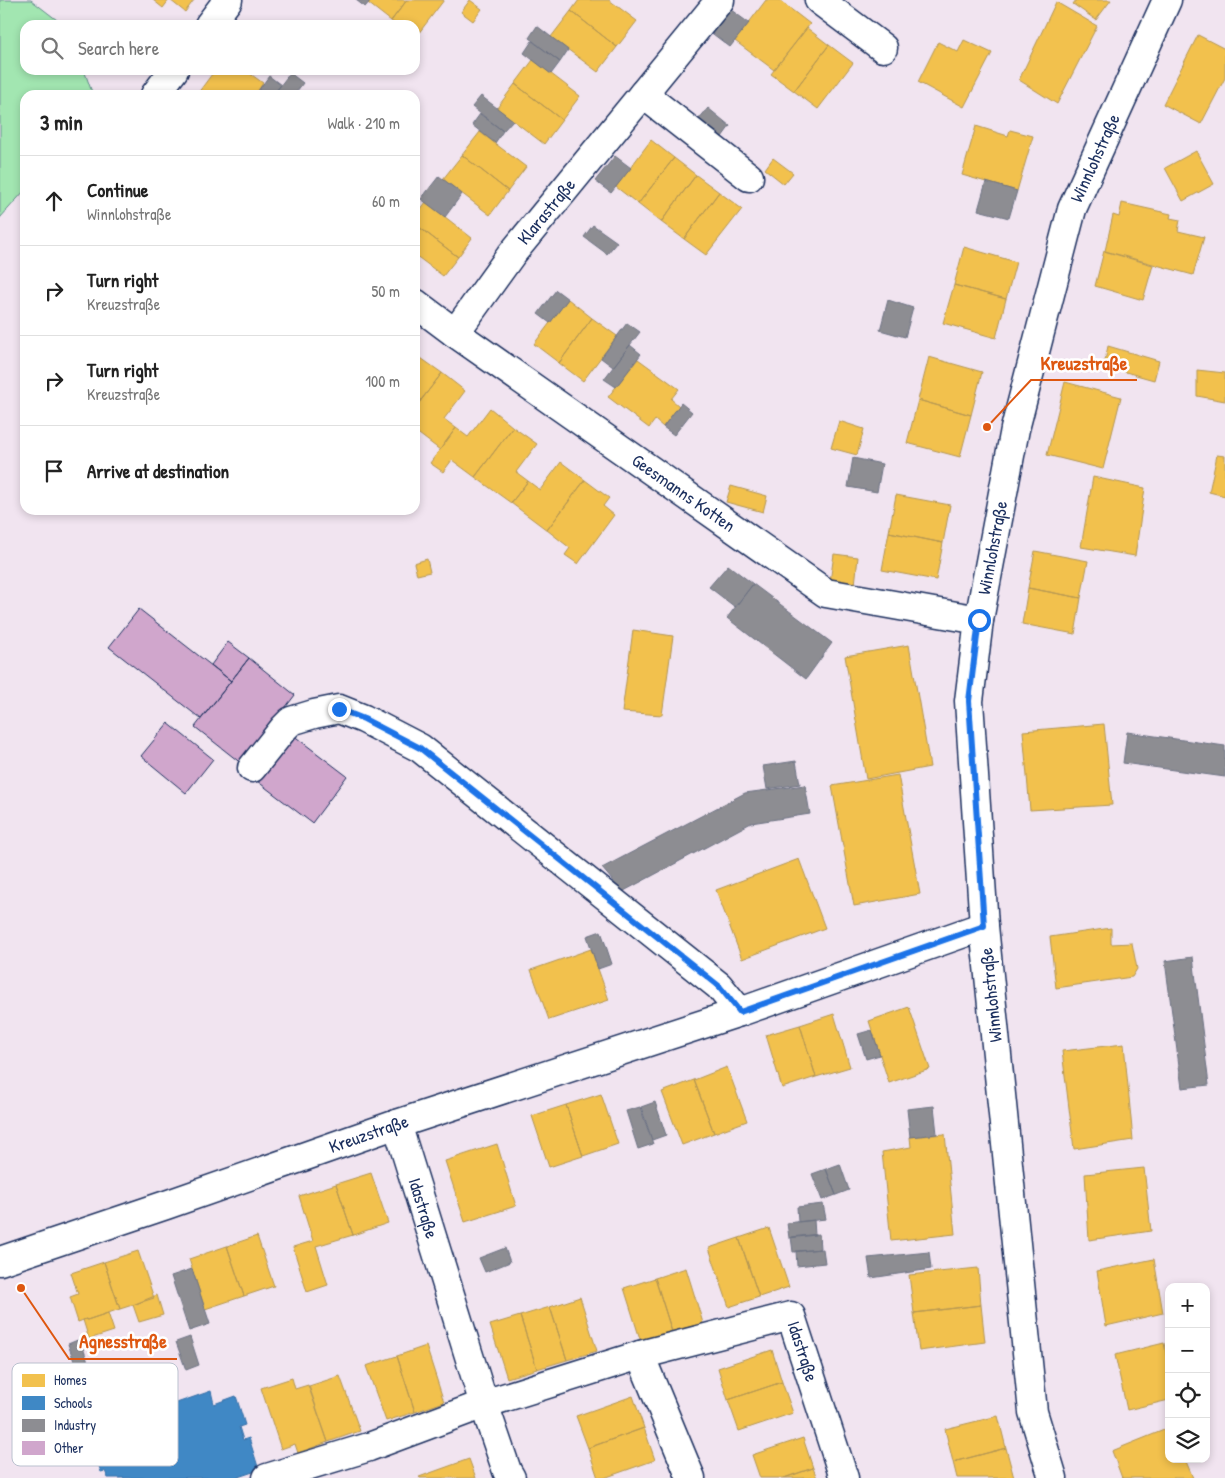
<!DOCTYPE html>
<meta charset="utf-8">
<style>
:root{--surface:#fff;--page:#f2f2f2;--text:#222;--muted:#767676;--line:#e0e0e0}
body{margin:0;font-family:"Patrick Hand",sans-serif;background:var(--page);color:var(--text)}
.controls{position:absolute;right:15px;bottom:15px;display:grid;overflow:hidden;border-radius:10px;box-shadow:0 2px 8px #0003}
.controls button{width:45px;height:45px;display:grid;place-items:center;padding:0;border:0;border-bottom:1px solid var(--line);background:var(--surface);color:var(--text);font:25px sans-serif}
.stop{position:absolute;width:15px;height:15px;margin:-11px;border:4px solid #1a73e8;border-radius:50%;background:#fff}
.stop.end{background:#1a73e8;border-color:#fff;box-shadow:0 1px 5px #0008}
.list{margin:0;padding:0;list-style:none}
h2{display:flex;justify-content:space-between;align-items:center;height:65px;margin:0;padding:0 20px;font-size:21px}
h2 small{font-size:16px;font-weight:400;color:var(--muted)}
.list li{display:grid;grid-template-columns:32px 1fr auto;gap:15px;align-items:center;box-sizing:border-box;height:90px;padding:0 20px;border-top:1px solid var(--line)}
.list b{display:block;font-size:19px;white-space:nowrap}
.list p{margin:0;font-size:16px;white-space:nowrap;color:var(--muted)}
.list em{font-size:16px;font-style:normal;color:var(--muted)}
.icon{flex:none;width:28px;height:28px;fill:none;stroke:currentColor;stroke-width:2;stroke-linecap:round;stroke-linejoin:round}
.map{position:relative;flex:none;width:1225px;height:1478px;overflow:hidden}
.search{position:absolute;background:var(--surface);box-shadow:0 2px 8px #0003;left:20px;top:20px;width:400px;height:55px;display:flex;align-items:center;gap:12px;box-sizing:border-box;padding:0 18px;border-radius:15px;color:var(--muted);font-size:19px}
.panel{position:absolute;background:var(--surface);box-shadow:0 2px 8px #0003;left:20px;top:90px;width:400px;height:425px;border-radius:15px}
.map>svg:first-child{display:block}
</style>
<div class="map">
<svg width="1225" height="1478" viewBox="0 0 1225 1478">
<rect width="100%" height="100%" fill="#f1e4f0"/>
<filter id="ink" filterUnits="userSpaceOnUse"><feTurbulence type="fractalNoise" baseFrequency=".02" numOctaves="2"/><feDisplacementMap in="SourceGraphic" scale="10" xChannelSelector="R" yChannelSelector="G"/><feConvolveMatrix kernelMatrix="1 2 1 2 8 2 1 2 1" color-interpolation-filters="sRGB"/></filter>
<g filter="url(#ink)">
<path fill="#a2e6b1" stroke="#5e8a88" d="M0,0H31L57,20L60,25H25V70H84L93,95H25V190L0,218Z"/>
<path fill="#f2c14e" stroke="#b29553" d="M153,0H169L163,8Z
M170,0H194L185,12Z
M371,0H407L391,21L368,3Z
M407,0H444L415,38V25H397L391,21Z
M470,0L482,9L473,21L461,12Z
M579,0H609L637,21L617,47L571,11Z
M766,0H779L810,24L774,70L735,41Z
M1076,0H1111L1096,20L1073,4Z
M1056,2L1097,26L1057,104L1019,80Z
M571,11L617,47L598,72L551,37Z
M807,28L829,45L794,91L771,74Z
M1198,35L1225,49V78L1201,124L1163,104Z
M964,40L992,53L964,107L918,82L938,42L958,52Z
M829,45L853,63L818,109L794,91Z
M533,60L580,96L562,120L515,84Z
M215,70H245L263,83L255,95H201L198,93Z
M515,84L562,120L544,144L497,108Z
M976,126L1008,136L1010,130L1033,136L1017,191L962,175Z
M480,132L526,167L508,191L462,155Z
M651,140L674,158L638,204L616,187Z
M1196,151L1214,184L1183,201L1165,168Z
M462,155L508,191L490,215L443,179Z
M674,158L696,175L661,222L638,204Z
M773,158L793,173L784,184L765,169Z
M696,175L719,192L684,239L661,222Z
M719,192L742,209L706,255L684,239Z
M426,202L472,238L458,257L415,224V217Z
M1122,203L1171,214L1170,218L1180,220L1178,231L1204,237L1193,275L1105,251L1113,215L1119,217Z
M415,224L458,257L443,276L415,255Z
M964,247L1016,262L1006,299L954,285Z
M1104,251L1153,265L1143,300L1095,286Z
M954,285L1006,299L996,338L943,323Z
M568,299L592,318L559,363L534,344Z
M592,318L617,336L583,381L559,363Z
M1108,346L1159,361L1154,380L1104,366Z
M418,356L442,373L415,408V360Z
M929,357L982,372L971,415L918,400Z
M638,359L679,389L671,399L679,406L663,427L655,420L649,428L608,397Z
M1197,370L1225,373V401L1197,396Z
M442,373L465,391L444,419L456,428L440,450L415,431V408Z
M1065,382L1121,397L1103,469L1047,455Z
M918,400L971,415L960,457L907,443Z
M490,408L513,427L475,477L452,460L443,472L430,463L456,428L468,437Z
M839,421L864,429L857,455L831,448Z
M513,427L537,444L516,472L528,481L511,503L475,477Z
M1217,455L1225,456V496L1209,492Z
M561,462L585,480L547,530L511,503L528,481L540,490Z
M1093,477L1145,488L1135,556L1081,547Z
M585,480L609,498L603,506L614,515L578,564L565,555L570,548L547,530Z
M731,486L767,496L763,512L726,502Z
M896,495L950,505L943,543L889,532Z
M889,532L943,543L936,580L882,570Z
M1035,551L1088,561L1081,598L1028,588Z
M834,554L858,557L855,585L830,582Z
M427,559L430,572L417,575L414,563Z
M1028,588L1081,598L1075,634L1022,624Z
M633,630L673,636L662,715L622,712Z
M909,645L930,767L866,779L845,656Z
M1104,724L1112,805L1030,810L1023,731Z
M898,775L920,894L854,906L832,786Z
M799,859L825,928L742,959L716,890Z
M1111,928V944L1132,943L1137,969L1132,977L1056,988L1050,937Z
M591,949L609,1000L549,1020L531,970Z
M909,1007L930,1069L889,1083L869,1021Z
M834,1014L850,1067L816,1077L800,1025Z
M800,1025L816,1077L782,1088L766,1035Z
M1124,1044L1133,1140L1074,1149L1062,1051Z
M727,1067L747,1121L714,1133L694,1080Z
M694,1080L714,1133L682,1145L662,1092Z
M601,1094L618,1144L583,1156L566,1105Z
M566,1105L583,1156L549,1167L532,1116Z
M945,1134L955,1234L891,1241L882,1152L911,1147L910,1137Z
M497,1144L516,1206L465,1222L445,1161Z
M1144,1168L1151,1231L1089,1240L1085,1174Z
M371,1173L388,1223L353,1235L336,1184Z
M336,1184L353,1235L316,1246L328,1285L307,1292L293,1247L313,1241L299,1196Z
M769,1228L789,1287L759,1297L739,1238Z
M257,1236L274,1286L244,1296L227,1246Z
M739,1238L759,1297L729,1307L709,1248Z
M227,1246L244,1296L205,1309L189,1259Z
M138,1251L154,1298L120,1309L104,1262Z
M1154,1259L1163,1313L1106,1326L1097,1271Z
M104,1262L120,1309L87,1320L86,1319L78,1322L70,1297L78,1294L71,1273Z
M686,1268L703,1323L672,1332L655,1278Z
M978,1268L981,1305L914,1313L909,1275Z
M655,1278L672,1332L641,1342L624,1288Z
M157,1295L163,1315L139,1322L133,1305Z
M580,1297L597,1351L567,1360L550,1307Z
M981,1305L985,1342L919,1351L914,1313Z
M550,1307L567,1360L537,1369L520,1316Z
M108,1313L114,1331L89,1339L83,1320L86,1319L87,1320Z
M520,1316L537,1369L507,1378L490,1325Z
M1164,1343L1169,1369V1400L1127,1410L1115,1355Z
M426,1346L444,1402L415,1412L397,1356Z
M772,1350L782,1382L728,1400L718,1368Z
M397,1356L415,1412L386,1421L366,1366Z
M340,1376L360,1431L328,1442L309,1386Z
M292,1378L295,1389L308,1385L328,1442L298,1453L295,1444L281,1449L261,1388Z
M782,1382L793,1413L739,1431L728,1400Z
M633,1396L644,1428L588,1448L576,1416Z
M998,1416L1006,1448L953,1462L945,1429Z
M644,1428L655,1460L604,1478H598L588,1448Z
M1169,1428V1459H1185L1193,1478H1122L1112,1451Z
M803,1438L813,1468L784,1478H760L752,1455Z
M1006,1448L1014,1478H957L953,1462Z
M469,1459L476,1478H420L419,1477Z
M813,1468L817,1478H784Z"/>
<path fill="#3f88c5" stroke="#346da6" d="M211,1391L214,1404L236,1396L245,1425L239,1427L243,1440L249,1438L259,1470L235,1478H108L105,1471L101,1472L91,1444L111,1438L107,1426L150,1411L153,1420L170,1414L168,1406Z"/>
<path fill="#8d8d92" stroke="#6b7182" d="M356,0H371L365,7Z
M727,7L749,23L730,47L709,31Z
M537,26L568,50L560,62L529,38Z
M532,41L560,62L551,74L524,53Z
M290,73L303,83L294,95H273Z
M269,76L281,85L273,95H255Z
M481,96L513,120L503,131L472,107Z
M708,108L730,126L722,137L698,120Z
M480,114L503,131L495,143L472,125Z
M615,156L631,168L611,193L595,181Z
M439,176L462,194L445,217L421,199Z
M986,182L1017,191L1009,218L978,210Z
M593,225L617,242L607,254L584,237Z
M556,290L568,299L550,323L538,314Z
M888,300L913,308L905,337L880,330Z
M627,323L640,332L613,367L601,358Z
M630,345L641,354L616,387L604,379Z
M681,403L692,412L674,435L663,427Z
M853,458L882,464L877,492L848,487Z
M728,565L753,584L735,607L709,587Z
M753,584L832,643L806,679L727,618Z
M1127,732L1225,746V777L1123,763Z
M796,761L800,784L767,789L763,766Z
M805,785L810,814L751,823L622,892L602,868L745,793Z
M601,931L612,964L598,969L587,936Z
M1193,957L1209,1085L1182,1088L1165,961Z
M872,1030L880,1055L866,1059L858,1034Z
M655,1102L666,1135L652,1140L641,1107Z
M934,1106L937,1134L910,1137L907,1109Z
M640,1107L653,1144L638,1149L626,1111Z
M840,1164L849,1190L836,1195L826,1169Z
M826,1169L836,1195L822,1200L812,1174Z
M823,1204L826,1219L798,1222L797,1207Z
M814,1220L815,1235L789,1238L787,1223Z
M819,1234L820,1249L793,1252L791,1237Z
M505,1248L510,1262L485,1272L479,1258Z
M823,1249L825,1263L797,1266L796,1251Z
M929,1252L931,1269L871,1278L868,1258Z
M192,1269L210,1324L189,1331L171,1276Z
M190,1337L199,1365L186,1370L176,1342Z
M80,1339L89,1365L77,1370L68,1344Z"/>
<path fill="#d0a6cc" stroke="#1b2f5e" d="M139,609L231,681L201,719L109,647Z
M228,642L249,658L231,681L211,665Z
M249,658L295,695L242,764L195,727Z
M168,723L213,759L186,793L141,756Z
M293,735L347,776L312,823L257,781Z"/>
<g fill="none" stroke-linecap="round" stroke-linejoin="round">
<g stroke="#1b2f5e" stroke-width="31">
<g id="minor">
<path d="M819,0L883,48"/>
<path d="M209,25L228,0"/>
<path d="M643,94L749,177"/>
<path d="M155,95L174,70"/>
<path id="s1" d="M415,303L455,333L826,593L979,620"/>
<path id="s2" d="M455,333L511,255L720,0"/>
<path d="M252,768L284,728L291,721L314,714L339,709L364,719L420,748L719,986L740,1012"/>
<path id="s3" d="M397,1124L484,1404L507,1471L511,1478"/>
<path id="s4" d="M0,1261L166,1205L397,1124L740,1012L984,926"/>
<path d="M640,1355L691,1478"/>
<path id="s5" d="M267,1478L369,1447L484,1404L640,1355L791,1316L844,1478"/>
<path id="s6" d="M1053,1478L1033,1412L984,926L969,701L979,620L1015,429L1072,209L1167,0"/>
</g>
</g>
<use href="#minor" stroke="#fff" stroke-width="28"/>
</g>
</g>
<g fill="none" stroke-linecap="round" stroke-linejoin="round" filter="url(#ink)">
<path stroke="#1a73e8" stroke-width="6" d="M339,709L364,719L420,748L719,986L740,1012L984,926L969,701L979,620"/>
</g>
<g text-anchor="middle" stroke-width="5" stroke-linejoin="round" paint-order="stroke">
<g font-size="18" fill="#1b2f5e" stroke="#fff">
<text dy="6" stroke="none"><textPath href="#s6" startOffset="1342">Winnlohstraße</textPath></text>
<text dy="6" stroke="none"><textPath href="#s2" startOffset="152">Klarastraße</textPath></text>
<text dy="6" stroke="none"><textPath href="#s1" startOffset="329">Geesmanns Kotten</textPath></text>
<text dy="6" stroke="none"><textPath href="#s6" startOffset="938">Winnlohstraße</textPath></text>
<text transform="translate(991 995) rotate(-96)" y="6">Winnlohstraße</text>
<text dy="6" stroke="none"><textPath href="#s4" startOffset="390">Kreuzstraße</textPath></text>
<text dy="6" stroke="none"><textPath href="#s3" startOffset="88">Idastraße</textPath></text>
<text dy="6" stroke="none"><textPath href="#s5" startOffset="586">Idastraße</textPath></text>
</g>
</g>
<rect x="12" y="1363" width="166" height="103" rx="8" fill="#fff" stroke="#bbc1cf" stroke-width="1"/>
<rect x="22" y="1374" width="23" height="13" fill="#f2c14e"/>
<rect x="22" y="1396" width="23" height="14" fill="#3f88c5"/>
<rect x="22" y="1419" width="23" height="13" fill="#8d8d92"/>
<rect x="22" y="1441" width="23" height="14" fill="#d0a6cc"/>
<g font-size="14" fill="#1b2f5e">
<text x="54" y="1385">Homes</text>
<text x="54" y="1408">Schools</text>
<text x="54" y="1430">Industry</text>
<text x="54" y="1453">Other</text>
</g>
<path fill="none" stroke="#de5710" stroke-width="2" d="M987 427L1031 380H1137M21 1288L69 1359H177"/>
<g fill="#de5710" stroke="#fff" stroke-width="2">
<circle cx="987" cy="427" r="5"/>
<circle cx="21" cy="1288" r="5"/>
</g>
<g font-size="19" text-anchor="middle" font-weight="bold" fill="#de5710" stroke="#fff" stroke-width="5" stroke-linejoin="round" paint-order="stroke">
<text x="1084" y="370">Kreuzstraße</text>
<text x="123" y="1348">Agnesstraße</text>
</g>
</svg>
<div class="controls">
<button>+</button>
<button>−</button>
<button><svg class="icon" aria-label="locate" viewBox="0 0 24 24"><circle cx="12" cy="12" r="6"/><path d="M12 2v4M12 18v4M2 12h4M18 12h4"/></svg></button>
<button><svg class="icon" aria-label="layers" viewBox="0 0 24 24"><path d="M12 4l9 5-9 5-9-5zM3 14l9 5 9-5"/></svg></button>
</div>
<div class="stop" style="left:979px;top:620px"></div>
<div class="stop end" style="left:339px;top:709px"></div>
<div class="search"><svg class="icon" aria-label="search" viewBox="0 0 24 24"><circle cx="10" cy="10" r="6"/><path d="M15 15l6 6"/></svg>Search here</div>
<section class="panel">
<h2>3 min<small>Walk · 210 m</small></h2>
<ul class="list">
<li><svg class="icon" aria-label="ahead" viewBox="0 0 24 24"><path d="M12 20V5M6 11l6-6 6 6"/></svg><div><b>Continue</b><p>Winnlohstraße</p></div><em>60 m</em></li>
<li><svg class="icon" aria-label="right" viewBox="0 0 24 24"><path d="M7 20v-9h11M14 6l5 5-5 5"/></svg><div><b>Turn right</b><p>Kreuzstraße</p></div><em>50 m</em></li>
<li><svg class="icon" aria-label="right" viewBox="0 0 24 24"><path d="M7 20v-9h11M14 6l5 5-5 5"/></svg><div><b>Turn right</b><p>Kreuzstraße</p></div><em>100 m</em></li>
<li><svg class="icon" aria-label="arrive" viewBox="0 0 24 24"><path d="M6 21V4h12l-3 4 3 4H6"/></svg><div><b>Arrive at destination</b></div></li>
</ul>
</section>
</div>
